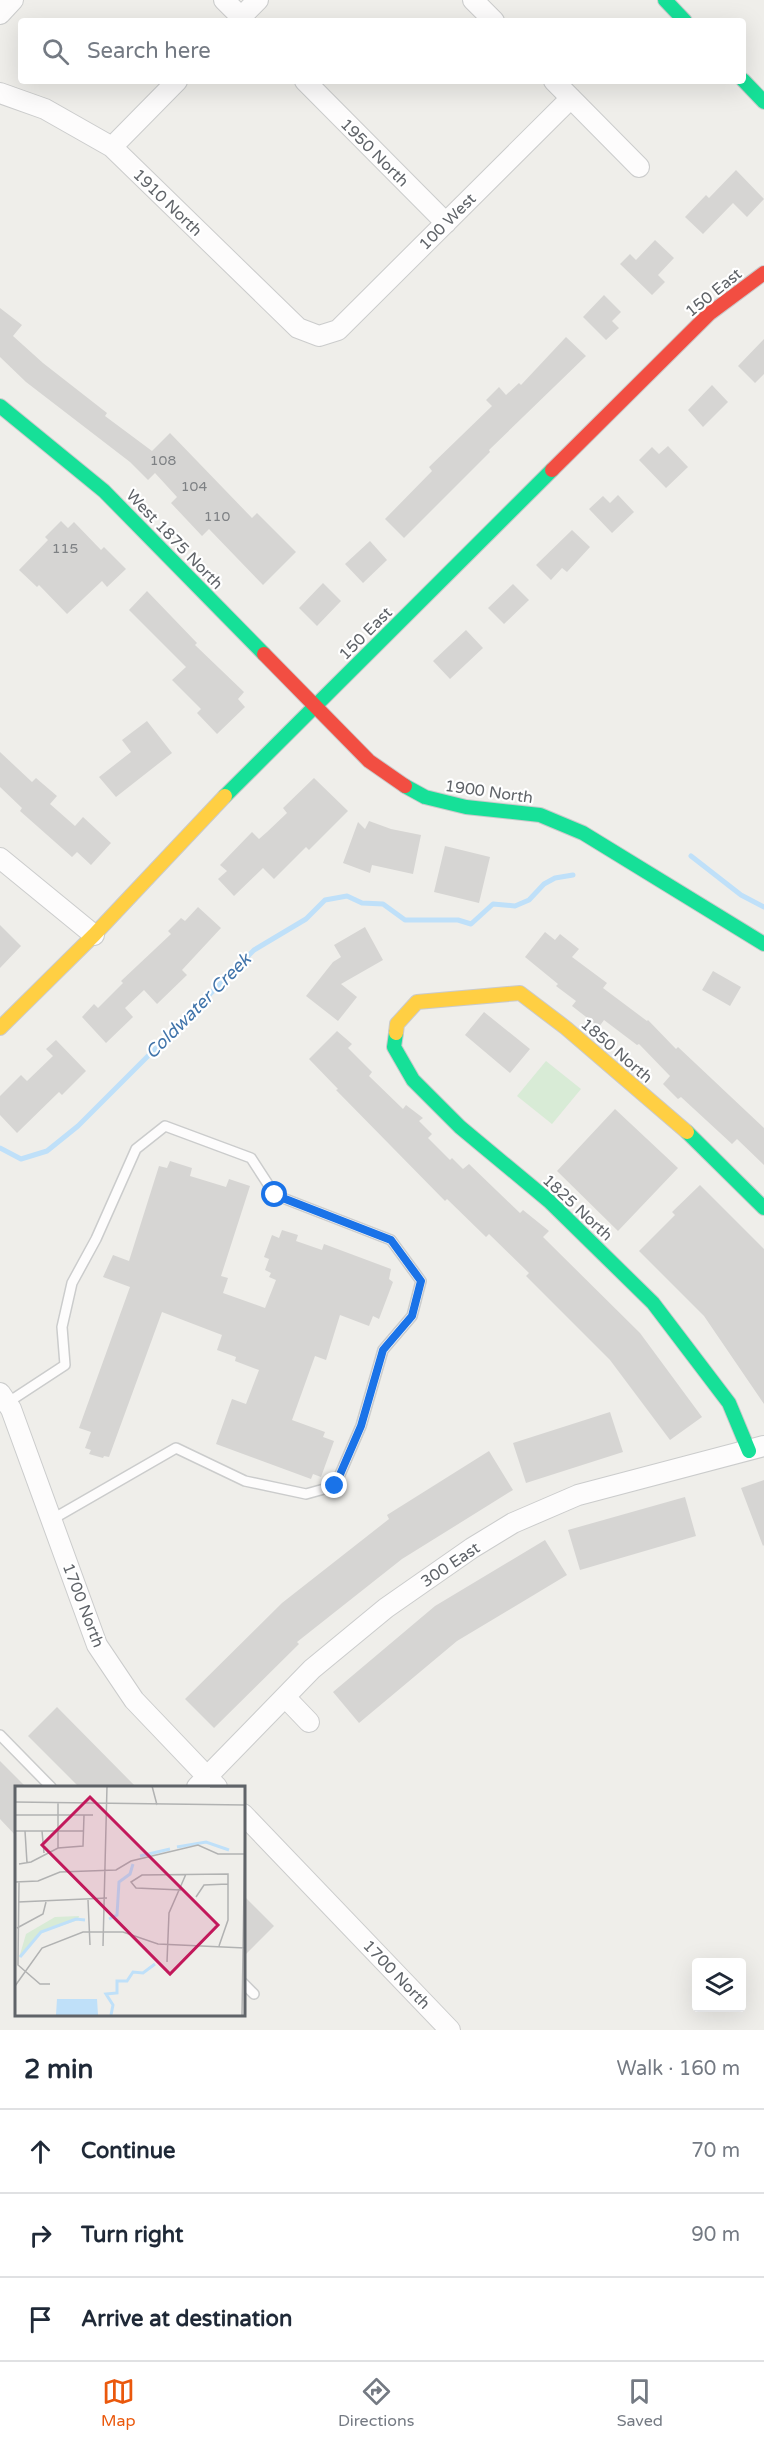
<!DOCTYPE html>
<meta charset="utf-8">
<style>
:root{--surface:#fff;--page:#f6f6f7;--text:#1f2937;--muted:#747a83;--line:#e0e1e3;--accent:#ea580c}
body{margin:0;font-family:"Varela Round",sans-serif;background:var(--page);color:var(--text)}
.controls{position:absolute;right:18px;bottom:18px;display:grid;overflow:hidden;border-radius:6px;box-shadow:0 6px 24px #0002}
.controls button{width:54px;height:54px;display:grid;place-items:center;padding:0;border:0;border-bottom:2px solid var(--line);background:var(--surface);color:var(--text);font:30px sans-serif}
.stop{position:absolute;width:18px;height:18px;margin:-14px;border:4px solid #1a73e8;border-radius:50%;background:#fff}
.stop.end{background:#1a73e8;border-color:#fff;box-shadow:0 2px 6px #0008}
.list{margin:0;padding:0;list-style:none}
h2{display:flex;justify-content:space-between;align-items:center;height:78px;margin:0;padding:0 24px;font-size:26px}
h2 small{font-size:20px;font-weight:400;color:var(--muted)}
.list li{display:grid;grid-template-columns:39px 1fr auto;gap:18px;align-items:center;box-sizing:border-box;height:84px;padding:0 24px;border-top:2px solid var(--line)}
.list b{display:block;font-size:22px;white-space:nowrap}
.list em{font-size:20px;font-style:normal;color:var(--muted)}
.icon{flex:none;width:33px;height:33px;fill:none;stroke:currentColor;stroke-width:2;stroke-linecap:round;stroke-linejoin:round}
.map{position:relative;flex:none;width:764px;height:2030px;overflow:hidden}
.search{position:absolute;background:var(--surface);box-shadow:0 6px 24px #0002;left:18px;right:18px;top:18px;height:66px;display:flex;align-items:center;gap:15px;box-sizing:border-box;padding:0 21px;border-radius:6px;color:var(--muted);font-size:22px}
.sheet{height:330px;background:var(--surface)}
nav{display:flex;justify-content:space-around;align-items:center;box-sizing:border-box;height:84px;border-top:2px solid var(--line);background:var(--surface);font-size:16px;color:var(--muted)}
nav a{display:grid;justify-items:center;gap:3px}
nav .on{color:var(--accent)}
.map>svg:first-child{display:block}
</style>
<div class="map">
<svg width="764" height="2030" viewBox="0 0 764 2030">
<rect width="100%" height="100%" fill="#efeeea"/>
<path fill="#d8ebd6" d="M546,1061L581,1089L552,1124L517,1096Z"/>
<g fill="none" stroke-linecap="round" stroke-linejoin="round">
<path stroke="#bfe0f9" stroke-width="5" d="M691,856L741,895L764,907
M0,1148L21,1159L47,1151L78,1126L254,950L306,919L325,900L347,896L362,903L383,904L405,920H458L471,924L493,904L515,906L529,900L544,884L555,878L573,875"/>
</g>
<path fill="#d6d5d3" d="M736,170L764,199L747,217L733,203L703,234L685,217L706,195L709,198Z
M655,240L674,258L658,275L665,282L652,295L620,264L630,254L636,260Z
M604,295L621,312L612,321L619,328L606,340L583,317Z
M0,308L22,325L13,336L43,363L107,413L105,416L152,451L170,433L252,518L257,513L296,552L263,585L209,529L202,536L171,503L177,497L155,473L148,480L130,462L26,382L0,357Z
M566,337L586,356L489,450L490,452L404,538L385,519L432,471L429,467L492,406L486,400L499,387L506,395L519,383L521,385Z
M764,339V374L755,383L738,366Z
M712,385L728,402L703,427L688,410Z
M668,446L688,467L666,488L639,460L652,447L659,454Z
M618,495L634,512L612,533L589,509L603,496L610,503Z
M61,521L68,528L74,522L101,550L104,547L126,569L107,587L102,581L67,614L39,585L37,587L19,570L48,540L45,537Z
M572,530L590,547L567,572L562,568L551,580L536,565Z
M370,541L387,560L363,583L345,564Z
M323,583L341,601L317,626L299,608Z
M513,584L529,600L504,624L488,608Z
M147,591L197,643L195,645L244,692L238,699L245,707L217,734L197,713L201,709L172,680L186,667L129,610Z
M466,630L483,648L450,679L433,661Z
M147,721L172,753L116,797L99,777L131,752L122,740Z
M0,752L32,782L36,778L57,796L50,804L75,826L83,817L111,843L91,865L77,852L72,857L20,811L22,808L0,787Z
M314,778L348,811L309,850L306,847L274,879L263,868L234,896L218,879L227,871L220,865L252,832L259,839L267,832L287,813L283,808Z
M369,821L391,829L421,835L413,874L372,865L370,873L343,863L358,822L365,829Z
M445,846L490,857L479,903L434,892Z
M198,907L221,928L182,970L187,975L157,1004L144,990L125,1008L133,1017L106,1043L82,1017L94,1004L98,1008L123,983L121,981L171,934L168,931L181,918L185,921Z
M0,925L21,946L0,968Z
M365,927L383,960L341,984L357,997L338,1021L306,996L333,962L341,957L334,945Z
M545,932L555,940L560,934L579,949L572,957L607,983L603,988L647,1021L648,1020L676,1049L678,1047L764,1128V1165L737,1139L732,1144L681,1097L678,1099L663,1084L670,1076L639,1044L637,1045L604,1020L599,1027L572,1006L576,1001L556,986L558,984L525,957Z
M713,971L741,987L730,1006L702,990Z
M484,1012L530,1049L510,1073L465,1035Z
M337,1031L352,1044L348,1048L372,1072L369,1076L403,1109L406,1105L423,1118L419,1121L432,1134L428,1138L450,1160L452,1158L463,1169L469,1164L520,1213L523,1210L549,1231L543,1237L640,1333L702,1417L670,1440L610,1360L526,1276L529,1273L489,1234L486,1237L447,1199L445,1201L336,1090L338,1089L309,1059Z
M56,1040L86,1071L62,1095L59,1092L17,1133L0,1115V1096L21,1075L27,1081L53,1056L46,1049Z
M615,1109L678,1168L618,1231L557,1171Z
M170,1161L192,1168L190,1176L226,1187L229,1179L250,1186L221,1276L228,1278L223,1293L265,1308L276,1280L269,1277L271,1273L265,1270L269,1259L264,1257L272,1235L279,1238L282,1230L298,1235L296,1241L322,1250L324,1244L391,1269L389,1279L393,1282L379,1319L373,1316L369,1326L340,1315L326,1360L315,1356L292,1420L325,1432L323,1437L334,1441L321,1477L313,1474L311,1479L216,1444L232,1399L246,1404L259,1370L235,1361L236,1357L217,1350L222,1335L162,1312L109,1457L104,1456L103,1458L89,1454L91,1450L85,1448L91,1432L79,1428L130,1287L103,1277L113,1255L129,1261L159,1166L167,1168Z
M700,1185L764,1249V1404L704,1316L639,1251L675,1215L672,1212Z
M610,1412L623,1452L526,1483L513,1443Z
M489,1451L513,1490L402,1559L297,1642L299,1644L214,1728L185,1699L282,1603L389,1519L387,1515Z
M764,1480V1545L763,1546L741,1488Z
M685,1497L696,1536L580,1570L568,1530Z
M545,1540L567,1575L457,1641L359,1723L333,1692L435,1606Z
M57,1707L136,1787H79L28,1736Z
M0,1761L26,1787H16V1836L0,1819Z
M243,1895L274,1926L243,1957Z"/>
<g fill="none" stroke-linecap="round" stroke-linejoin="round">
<g stroke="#cbcccc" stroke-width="12">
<path id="lane" d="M7,1403L65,1365L62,1327L72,1283L96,1239L136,1149L165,1126L251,1158L275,1195L391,1240L421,1281L412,1316L383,1350L361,1426L335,1486L306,1494L245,1481L176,1448L51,1520
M0,1735L51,1787
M243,1983L254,1994"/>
</g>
<g stroke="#cbcccc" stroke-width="22">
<path id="street" d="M224,0L245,21
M473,0L494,21
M0,14L13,0
M237,21L258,0
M305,81L446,223
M554,81L639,167
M0,93L45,109L112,147L298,328L319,336L338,330L571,98
M112,147L177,81
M0,858L94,935
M0,1393L11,1409L97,1645L134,1700L217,1787
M285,1697L309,1722
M197,1787L312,1669L386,1608L472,1548L513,1523L578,1495L764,1446
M243,1814L450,2030"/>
</g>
<g stroke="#cacacb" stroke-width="16">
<path id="fast" d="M665,0L685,21
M743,80L764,102
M0,406L104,491L264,654
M405,786L425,797L466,807L540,815L583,833L764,944
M225,796L552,470
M396,1033L394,1047L413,1080L460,1127L549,1201L653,1303L729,1403L749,1451
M687,1132L764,1208"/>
</g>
<g stroke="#cacacb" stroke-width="16">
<path id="slow" d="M0,1028L94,935L225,796
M396,1033L397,1024L417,1002L520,993L566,1028L687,1132"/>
</g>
<g stroke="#cacacb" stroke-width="16">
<path id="jam" d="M552,470L709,314L764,273
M264,654L369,761L405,786"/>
</g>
<use href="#lane" stroke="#fdfcfc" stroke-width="9"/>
<use href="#street" stroke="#fdfcfc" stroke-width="20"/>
<use href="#fast" stroke="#16e098" stroke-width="14"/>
<use href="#slow" stroke="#ffcf43" stroke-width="14"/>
<use href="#jam" stroke="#f24e42" stroke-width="14"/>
</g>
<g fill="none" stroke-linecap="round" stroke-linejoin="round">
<path stroke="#1a73e8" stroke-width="8" d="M275,1195L391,1240L421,1281L412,1316L383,1350L361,1426L335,1486"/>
</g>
<g text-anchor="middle" stroke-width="4.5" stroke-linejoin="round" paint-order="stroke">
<g font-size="14" fill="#7e8184">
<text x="163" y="465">108</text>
<text x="194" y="491">104</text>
<text x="217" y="521">110</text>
<text x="65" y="553">115</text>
</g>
<g font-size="16" fill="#5f6368" stroke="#fff">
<text transform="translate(375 152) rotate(45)" y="6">1950 North</text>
<text transform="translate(168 202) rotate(44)" y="6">1910 North</text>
<text transform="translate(447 221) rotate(-45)" y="6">100 West</text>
<text transform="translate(713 292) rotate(-39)" y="6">150 East</text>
<text transform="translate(175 539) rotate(46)" y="6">West 1875 North</text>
<text transform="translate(365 633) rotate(-45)" y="6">150 East</text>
<text transform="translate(489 791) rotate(8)" y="6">1900 North</text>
<text transform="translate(617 1050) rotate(41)" y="6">1850 North</text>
<text transform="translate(578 1207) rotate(43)" y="6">1825 North</text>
<text transform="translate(450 1564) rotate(-34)" y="6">300 East</text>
<text transform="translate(84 1605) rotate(69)" y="6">1700 North</text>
<text transform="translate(397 1974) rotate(46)" y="6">1700 North</text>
</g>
<g font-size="18" font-style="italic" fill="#4174aa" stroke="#fff">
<text transform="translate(198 1006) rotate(-45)" y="6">Coldwater Creek</text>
</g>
</g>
<g transform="translate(15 1786)">
<rect width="230" height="230" fill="#efeeea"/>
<path d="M64,130L63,134L25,147L4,172L11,148L40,131Z" fill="#d8ebd6"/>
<path d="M42,213H82L83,229H41Z" fill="#bfe0f9"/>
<path fill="none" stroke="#bfe0f9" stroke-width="3" d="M162,61L191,56L214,64M125,70L155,63M94,133L102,129L104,96L115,88L118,78M5,171L26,146L61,133L70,134M96,229L98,219L91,208L102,207V195H112L118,186L128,187L140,178"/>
<path fill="none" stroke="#b1b2b2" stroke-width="1.5" d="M137,0L142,19M195,1H230M0,16L230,19M43,17V62M0,29H78M0,45H69M10,45L12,77M27,45L29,67M4,78L16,76L43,62L68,60L69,29M0,96L23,95L45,86L101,84L116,75L183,59L203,68H230M4,96L3,179L25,198H35M166,104L121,102L116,96L127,89L213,88V134L204,160M181,111L189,99L213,98M73,114L75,159M3,116L92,112M2,142L28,128L31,116M88,160L92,0M152,176L154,127L171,88M0,200L27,162L68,146H108L143,158L230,162M0,205V229M227,229L230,39"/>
<path fill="#c2185b" fill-opacity="0.15" stroke="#c2185b" stroke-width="3" d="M75,11L203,139L155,188L27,59Z"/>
<rect width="230" height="230" fill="none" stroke="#5f6368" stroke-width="3"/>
</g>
</svg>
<div class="controls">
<button><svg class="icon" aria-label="layers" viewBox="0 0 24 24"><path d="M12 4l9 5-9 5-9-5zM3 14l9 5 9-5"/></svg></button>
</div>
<div class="stop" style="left:275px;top:1195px"></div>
<div class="stop end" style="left:335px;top:1486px"></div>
<div class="search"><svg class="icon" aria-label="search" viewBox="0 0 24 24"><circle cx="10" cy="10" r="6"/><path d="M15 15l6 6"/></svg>Search here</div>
</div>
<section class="sheet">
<h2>2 min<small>Walk · 160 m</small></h2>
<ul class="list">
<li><svg class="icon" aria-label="ahead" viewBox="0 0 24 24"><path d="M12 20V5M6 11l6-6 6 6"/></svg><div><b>Continue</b></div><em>70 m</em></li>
<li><svg class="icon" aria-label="right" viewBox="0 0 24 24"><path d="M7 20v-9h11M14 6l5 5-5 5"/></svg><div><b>Turn right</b></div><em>90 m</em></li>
<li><svg class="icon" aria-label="arrive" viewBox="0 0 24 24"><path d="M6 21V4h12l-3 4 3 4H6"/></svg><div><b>Arrive at destination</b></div></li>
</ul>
</section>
<nav>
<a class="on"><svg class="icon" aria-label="map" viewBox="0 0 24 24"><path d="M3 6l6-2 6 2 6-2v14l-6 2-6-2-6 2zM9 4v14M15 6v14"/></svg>Map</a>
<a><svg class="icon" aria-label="directions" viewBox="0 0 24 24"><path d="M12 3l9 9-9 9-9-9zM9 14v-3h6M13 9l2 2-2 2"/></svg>Directions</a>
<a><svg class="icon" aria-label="saved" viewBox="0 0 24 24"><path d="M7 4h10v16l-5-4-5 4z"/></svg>Saved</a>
</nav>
